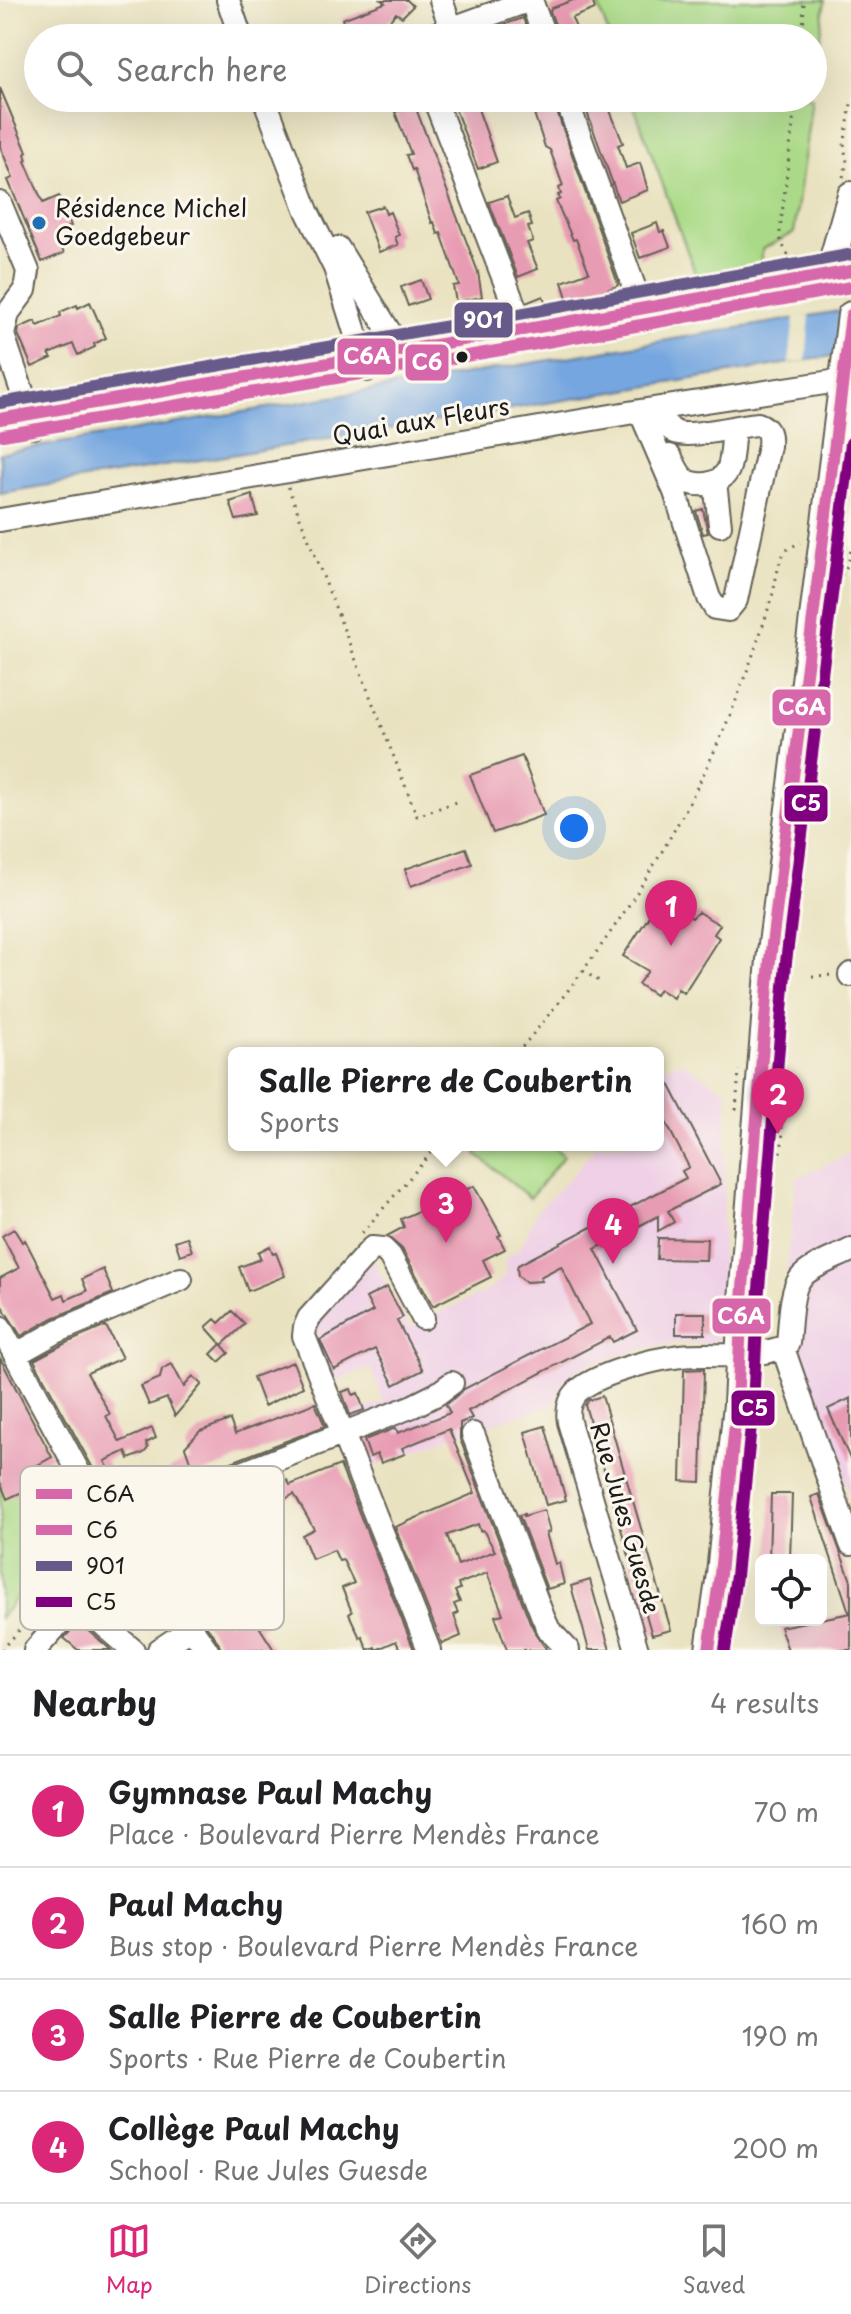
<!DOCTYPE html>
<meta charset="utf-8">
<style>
:root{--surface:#fff;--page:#f6f6f6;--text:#202124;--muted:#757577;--line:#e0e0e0;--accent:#db2777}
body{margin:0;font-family:"Playpen Sans",sans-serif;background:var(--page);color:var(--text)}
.controls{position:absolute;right:24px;bottom:24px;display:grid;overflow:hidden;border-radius:12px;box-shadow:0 8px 32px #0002}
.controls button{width:72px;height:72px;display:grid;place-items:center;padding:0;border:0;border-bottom:2px solid var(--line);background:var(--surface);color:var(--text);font:40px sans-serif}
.you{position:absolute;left:574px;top:828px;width:28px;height:28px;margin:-20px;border:6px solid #fff;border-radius:50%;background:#1a73e8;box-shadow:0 0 0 12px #1a73e833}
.badge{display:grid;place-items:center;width:52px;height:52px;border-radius:50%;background:var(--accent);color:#fff;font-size:26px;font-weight:700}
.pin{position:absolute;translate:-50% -66px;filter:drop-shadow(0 2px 4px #0008)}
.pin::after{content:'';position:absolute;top:42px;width:28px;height:24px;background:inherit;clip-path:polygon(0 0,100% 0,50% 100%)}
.popup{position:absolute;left:228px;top:1047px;width:436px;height:104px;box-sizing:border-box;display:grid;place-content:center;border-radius:12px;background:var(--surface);filter:drop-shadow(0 2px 6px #0005);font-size:26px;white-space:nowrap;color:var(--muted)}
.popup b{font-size:30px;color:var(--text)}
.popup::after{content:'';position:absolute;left:50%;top:100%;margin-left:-16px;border:16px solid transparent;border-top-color:var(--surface)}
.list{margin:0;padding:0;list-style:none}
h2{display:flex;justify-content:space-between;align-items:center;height:104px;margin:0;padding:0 32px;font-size:34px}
h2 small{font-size:26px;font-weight:400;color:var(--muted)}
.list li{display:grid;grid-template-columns:52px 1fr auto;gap:24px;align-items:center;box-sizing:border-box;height:112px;padding:0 32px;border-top:2px solid var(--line)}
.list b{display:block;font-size:30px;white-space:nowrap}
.list p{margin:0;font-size:26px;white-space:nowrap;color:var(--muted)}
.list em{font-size:26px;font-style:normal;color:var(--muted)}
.icon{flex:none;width:44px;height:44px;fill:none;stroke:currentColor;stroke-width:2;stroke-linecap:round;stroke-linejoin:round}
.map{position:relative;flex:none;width:851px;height:1650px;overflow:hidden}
.search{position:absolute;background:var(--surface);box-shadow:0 8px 32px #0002;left:24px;right:24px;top:24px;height:88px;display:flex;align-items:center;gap:20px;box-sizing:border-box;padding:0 28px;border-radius:44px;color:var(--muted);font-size:30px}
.sheet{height:552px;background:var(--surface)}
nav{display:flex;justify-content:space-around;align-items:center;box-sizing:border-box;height:112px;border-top:2px solid var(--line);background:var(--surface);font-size:22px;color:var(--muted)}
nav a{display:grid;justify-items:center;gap:4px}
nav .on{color:var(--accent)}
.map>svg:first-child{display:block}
</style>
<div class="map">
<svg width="851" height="1650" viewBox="0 0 851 1650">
<rect width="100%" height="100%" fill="#fbf7ec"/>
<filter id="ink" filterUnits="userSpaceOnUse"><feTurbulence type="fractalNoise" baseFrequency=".0125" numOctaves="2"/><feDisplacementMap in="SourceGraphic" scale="16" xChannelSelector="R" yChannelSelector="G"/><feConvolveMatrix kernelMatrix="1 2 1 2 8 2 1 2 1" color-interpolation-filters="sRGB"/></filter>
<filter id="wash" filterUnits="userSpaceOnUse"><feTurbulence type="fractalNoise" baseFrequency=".006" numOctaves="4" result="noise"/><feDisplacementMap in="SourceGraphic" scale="32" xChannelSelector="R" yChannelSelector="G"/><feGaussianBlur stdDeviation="1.8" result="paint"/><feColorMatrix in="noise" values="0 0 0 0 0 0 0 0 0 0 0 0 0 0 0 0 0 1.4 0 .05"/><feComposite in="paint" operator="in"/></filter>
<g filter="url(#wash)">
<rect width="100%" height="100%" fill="#e9e2c0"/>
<path fill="#efd0e6" d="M682,1062L727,1091L720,1340L714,1344L678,1343L659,1345L588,1364L575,1372L563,1383L553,1405L456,1434L365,1470L344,1417L384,1402L371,1368L331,1382L312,1330L373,1260L409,1327L493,1288L505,1275V1258L520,1249L537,1211L567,1181L597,1145H658V1068Z
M851,1153V1498L815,1398L796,1354L801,1295L786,1270L797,1178Z"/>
<path fill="#aada87" stroke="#637b52" stroke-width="2" d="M596,0H825L813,88V38H610Z
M631,98H812L794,233L762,249V270L700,286Z
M484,1145H551L564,1156L530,1198L476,1154Z
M38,1466L67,1536L0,1618V1483Z"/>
<path fill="#74a6df" stroke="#48617e" stroke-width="2" d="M851,309V353L0,493V453Z"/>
<path fill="#e9e2c0" d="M810,315L806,361L789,363L794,317Z"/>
<g id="blocks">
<path fill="#e89cb4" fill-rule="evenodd" d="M381,0H407L413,6L402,17L396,13L380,32L363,38H349L342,19L385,3Z
M573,0H592L595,9L572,18L580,38H560L550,11L552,8Z
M523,18L530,38H469V37Z
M0,88L27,152L25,154L27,160L25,161L43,203L59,196L71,226L55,232L64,253L42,262L8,180L13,178L0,146Z
M393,98H412L478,272L482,297L456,302L453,286L459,285L441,233L438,234L434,222L432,223L414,169L412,170L406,155L411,154L395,112L398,111Z
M451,98H474L497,162L478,169Z
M529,98H552L618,284L617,286L569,304L562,282L589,272L576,239L573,240L556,201L560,199L558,195L561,194L559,188L563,186L550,150L545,147Z
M582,98H605L623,143L618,145L626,168L640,163L648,190L619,201Z
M507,196L515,218L528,213L532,226L528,227L533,241L527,243L538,269L518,277L489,202Z
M383,206L386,214L390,212L399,235L395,237L398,245L379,252L364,212Z
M657,223L660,232L664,231L670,247L640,258L631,233Z
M421,280L428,299L408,306L401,287Z
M543,296L548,309L532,312L528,302Z
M90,302L106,338L94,344L95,347L78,355L73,344L49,354L52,358L32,367L18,334L19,328L35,321L38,326L61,316L60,312L77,305L78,308Z
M252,495L258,516L236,520L230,502Z
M703,509L708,533L703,534L696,511Z
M522,756L544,815L493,833L470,775Z
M466,848L472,864L411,886L405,869Z
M661,898L692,918L698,912L720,925L714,934L719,938L684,993L678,989L673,998L659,989L655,995L638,984L648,971L623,956Z
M668,1082L721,1184L668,1211L674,1222L658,1231V1216L595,1249L637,1330L613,1342L610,1337L468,1411L472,1418L460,1423V1439L530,1622L537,1636L547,1650H507L495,1616L503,1614L487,1573L458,1584L460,1589L455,1591L460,1602L454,1604L458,1613L454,1615L461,1636L442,1644L395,1527L475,1493L449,1429L402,1448L405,1454L381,1463L377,1454L370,1457L364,1440L396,1428L398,1433L450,1413L446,1405L464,1389L590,1324L561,1266L540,1277L542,1281L526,1282L518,1276L517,1268L518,1265L686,1178L682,1171L689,1167L658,1107V1087ZM478,1524L480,1531L483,1530L495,1551L458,1565L447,1535Z
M474,1186L501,1235L498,1236L505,1249L483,1260L491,1277L433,1306L402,1249L387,1236L404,1227L401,1219Z
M14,1229L22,1242L25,1240L55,1298L64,1294L66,1300L87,1291L82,1279L103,1269L113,1293L53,1318L21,1336L0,1303V1278L19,1268L2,1236Z
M187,1237L192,1251L180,1255L175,1241Z
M658,1238L707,1239L706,1260L657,1259Z
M270,1246L273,1254L276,1253L285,1276L248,1291L239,1267L261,1259L258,1252Z
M387,1287L403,1317L397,1321L423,1370L394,1385L375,1349L334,1370L320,1340L373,1311L366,1298Z
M232,1311L245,1324L222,1345L229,1353L219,1362L211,1354L221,1344L206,1327L215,1319L219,1323Z
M676,1313H705V1334H676Z
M106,1326L122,1358L87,1373L110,1414L106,1416L120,1442L152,1428L156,1438L146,1443L148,1448L144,1453L129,1459L126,1451L105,1461L108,1467L95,1472L34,1360L64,1344Z
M0,1358L52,1457L34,1467L42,1483L7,1499L0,1482Z
M293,1362L303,1387L264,1406L253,1377Z
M172,1364L184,1387L193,1376L202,1384L175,1416L167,1398L149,1405L141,1386L160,1378L162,1369Z
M704,1369L701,1482L681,1481L684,1370Z
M351,1389L353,1395L358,1393L364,1410L350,1415L342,1392Z
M602,1396L671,1630L652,1635L585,1405L589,1400Z
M851,1398V1461L828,1409Z
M315,1403L325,1426L162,1489L158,1479L172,1468L190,1461L185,1447L200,1431L230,1420L235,1434Z
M545,1426L566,1500L546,1505L525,1432Z
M340,1465L414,1650H400L396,1641L376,1650L375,1647L368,1650L362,1636L360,1638L349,1614L352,1612L342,1588L354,1583L343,1560L339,1561L334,1550L312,1559L302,1535L314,1529L294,1494L259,1514L273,1538L245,1554L251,1565L241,1569L263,1618L265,1625L260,1628L274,1650H221L218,1642L156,1554L151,1544L180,1531L174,1515L194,1507L196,1514L227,1494L262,1480L267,1490L287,1480L290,1485ZM237,1592L249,1611L228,1623L216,1603Z
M771,1494H792L790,1560H769Z
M819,1494L851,1581V1612H849L811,1497Z
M544,1510L550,1532L546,1533L555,1564L559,1563L564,1584L547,1589L519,1515L524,1514V1516Z
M133,1570L164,1615L149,1625L141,1614L125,1625L108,1605L105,1606L99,1599L113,1584Z
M590,1580L596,1602L610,1650H589L571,1586Z
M851,1613V1650H788L780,1627Z
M79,1622L111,1650H78L64,1638Z"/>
</g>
</g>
<g filter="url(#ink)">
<use href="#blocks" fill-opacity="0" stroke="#646155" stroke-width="2"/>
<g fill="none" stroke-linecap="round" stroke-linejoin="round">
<g stroke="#646155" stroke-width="26">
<path id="minor" d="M228,0L241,38
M441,0L451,28
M531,0L545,38
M425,38L530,0
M264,98L307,211L335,268L367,370
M434,98L519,318L524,340
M566,98L646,320
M0,203L28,271L25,290L8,313L3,335L34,427
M338,248L395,341L402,361
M640,411L675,492L709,598L715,608L728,610L736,600L769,446C770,435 769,428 758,424C740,425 689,439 675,432C667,428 660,417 653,409
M670,456C674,463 677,472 683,478C696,489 720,485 728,470C732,460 732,448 733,438
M715,482L720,525
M0,520L640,411L851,379
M850,975L851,974
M423,1318L390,1256L383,1249L372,1248L309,1318L305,1327L304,1336L429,1650
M0,1327L89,1491L155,1576L207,1650
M783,1348L851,1544
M15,1355L58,1331L181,1279
M473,1434L543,1617L549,1630L568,1650
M122,1534L140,1517L161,1505L413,1406L437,1394L452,1383
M77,1602L133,1650
M35,1650L130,1544
M159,1650L192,1628
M637,1650L569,1422C567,1412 569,1401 576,1393C594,1374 654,1359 681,1356C701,1354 722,1356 743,1355C757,1354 772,1351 785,1347L788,1343C790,1326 790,1291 800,1279C808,1267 838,1257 851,1250"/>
</g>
<g stroke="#646155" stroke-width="30">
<path id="major" d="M825,276L832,262L851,195
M0,419L522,330L851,271
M709,1650L720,1574L737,1404L742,1300L770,960L851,315"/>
</g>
<path stroke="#646155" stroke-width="3" stroke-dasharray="2 6" stroke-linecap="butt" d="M803,38L804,0
M843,177L847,162L844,146L851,104
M792,262L781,242L780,231L796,98
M288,487L417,816L456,802
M838,582L848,564L851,550
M583,971L599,981
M812,976L834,975
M517,1053C614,940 695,814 746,674C756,647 765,620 773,593C776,580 778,562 785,552C789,547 795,545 801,543
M736,1110L739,1070
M773,1167C783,1151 786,1132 778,1114
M362,1233L438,1145
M2,1650L92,1546L103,1537"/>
<use href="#minor" stroke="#fff" stroke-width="22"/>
<use href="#major" stroke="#fff" stroke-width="26"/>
<g stroke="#fbf7ec" stroke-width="18">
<path id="bus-1" d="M0,419L522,330L851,271
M709,1650L720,1574L737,1404L742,1300L770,960L851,315"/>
</g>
<g stroke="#fbf7ec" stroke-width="18">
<path id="bus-2" d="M3,435L525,346L851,287"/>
</g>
<g stroke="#fbf7ec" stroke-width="18">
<path id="bus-3" d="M0,403L519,314L848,255"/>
</g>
<g stroke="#fbf7ec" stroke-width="18">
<path id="bus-4" d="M725,1650L736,1576L753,1406L758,1301L786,962L851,443"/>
</g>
<use href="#bus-1" stroke="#d767ab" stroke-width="12"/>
<use href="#bus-2" stroke="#d767ab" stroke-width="12"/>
<use href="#bus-3" stroke="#675a8a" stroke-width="12"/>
<use href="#bus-4" stroke="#81007f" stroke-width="12"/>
</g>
</g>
<circle fill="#1f6fb2" stroke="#fbf7ec" stroke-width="3" cx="39" cy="223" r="8"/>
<circle fill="#1c1c1c" stroke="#fbf7ec" stroke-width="3" cx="462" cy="357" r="7"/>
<g text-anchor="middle" stroke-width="6" stroke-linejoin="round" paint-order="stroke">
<g font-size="24" fill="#1c1c1c" stroke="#fbf7ec" text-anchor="start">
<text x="55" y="217">Résidence Michel<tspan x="55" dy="28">Goedgebeur</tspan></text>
</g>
<g font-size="24" fill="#1c1c1c" stroke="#fbf7ec">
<text transform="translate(421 422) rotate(-10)" y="8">Quai aux Fleurs</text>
<text transform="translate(625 1518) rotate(74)" y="8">Rue Jules Guesde</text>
</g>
</g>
<rect x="20" y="1466" width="264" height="164" rx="12" fill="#fbf7ec" stroke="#b8b5ae" stroke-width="2"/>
<rect x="36" y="1489" width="36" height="10" fill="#d767ab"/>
<rect x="36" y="1525" width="36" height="10" fill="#d767ab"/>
<rect x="36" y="1561" width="36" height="10" fill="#675a8a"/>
<rect x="36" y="1597" width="36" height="10" fill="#81007f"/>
<g font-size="22" fill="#1c1c1c">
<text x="86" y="1502">C6A</text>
<text x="86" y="1538">C6</text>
<text x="86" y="1574">901</text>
<text x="86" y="1610">C5</text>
</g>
<g stroke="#fbf7ec" stroke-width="3">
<rect x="453" y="301" width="61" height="38" rx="8" fill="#675a8a"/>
<rect x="336" y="337" width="61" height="39" rx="8" fill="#d767ab"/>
<rect x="404" y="343" width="46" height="39" rx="8" fill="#d767ab"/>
<rect x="771" y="688" width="61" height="39" rx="8" fill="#d767ab"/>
<rect x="783" y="784" width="46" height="39" rx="8" fill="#81007f"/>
<rect x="711" y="1297" width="61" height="38" rx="8" fill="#d767ab"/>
<rect x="730" y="1389" width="46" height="38" rx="8" fill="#81007f"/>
</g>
<g font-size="22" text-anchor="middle" font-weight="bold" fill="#fff">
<text x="483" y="328">901</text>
<text x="367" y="364">C6A</text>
<text x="427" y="370">C6</text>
<text x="802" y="715">C6A</text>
<text x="806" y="811">C5</text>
<text x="741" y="1324">C6A</text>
<text x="753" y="1416">C5</text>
</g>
</svg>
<div class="controls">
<button><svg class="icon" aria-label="locate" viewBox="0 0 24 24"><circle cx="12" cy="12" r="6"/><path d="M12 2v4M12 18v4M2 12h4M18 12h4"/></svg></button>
</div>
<div class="you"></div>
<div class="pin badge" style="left:671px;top:946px">1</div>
<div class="pin badge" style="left:778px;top:1134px">2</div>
<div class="pin badge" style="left:446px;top:1243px">3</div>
<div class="popup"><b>Salle Pierre de Coubertin</b>Sports</div>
<div class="pin badge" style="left:613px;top:1264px">4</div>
<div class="search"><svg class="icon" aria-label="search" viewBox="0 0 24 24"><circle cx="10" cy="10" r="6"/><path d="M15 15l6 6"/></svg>Search here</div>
</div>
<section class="sheet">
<h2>Nearby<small>4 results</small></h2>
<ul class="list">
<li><span class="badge">1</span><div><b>Gymnase Paul Machy</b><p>Place · Boulevard Pierre Mendès France</p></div><em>70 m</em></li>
<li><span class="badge">2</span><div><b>Paul Machy</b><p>Bus stop · Boulevard Pierre Mendès France</p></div><em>160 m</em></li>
<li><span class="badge">3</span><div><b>Salle Pierre de Coubertin</b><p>Sports · Rue Pierre de Coubertin</p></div><em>190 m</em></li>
<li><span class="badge">4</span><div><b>Collège Paul Machy</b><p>School · Rue Jules Guesde</p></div><em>200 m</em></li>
</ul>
</section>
<nav>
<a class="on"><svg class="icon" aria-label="map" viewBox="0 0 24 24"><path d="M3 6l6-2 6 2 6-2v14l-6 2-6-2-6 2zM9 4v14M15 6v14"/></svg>Map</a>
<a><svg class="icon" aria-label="directions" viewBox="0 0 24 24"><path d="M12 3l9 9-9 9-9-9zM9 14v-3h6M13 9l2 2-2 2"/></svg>Directions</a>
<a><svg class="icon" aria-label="saved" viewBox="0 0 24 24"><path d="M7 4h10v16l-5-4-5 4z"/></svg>Saved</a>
</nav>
